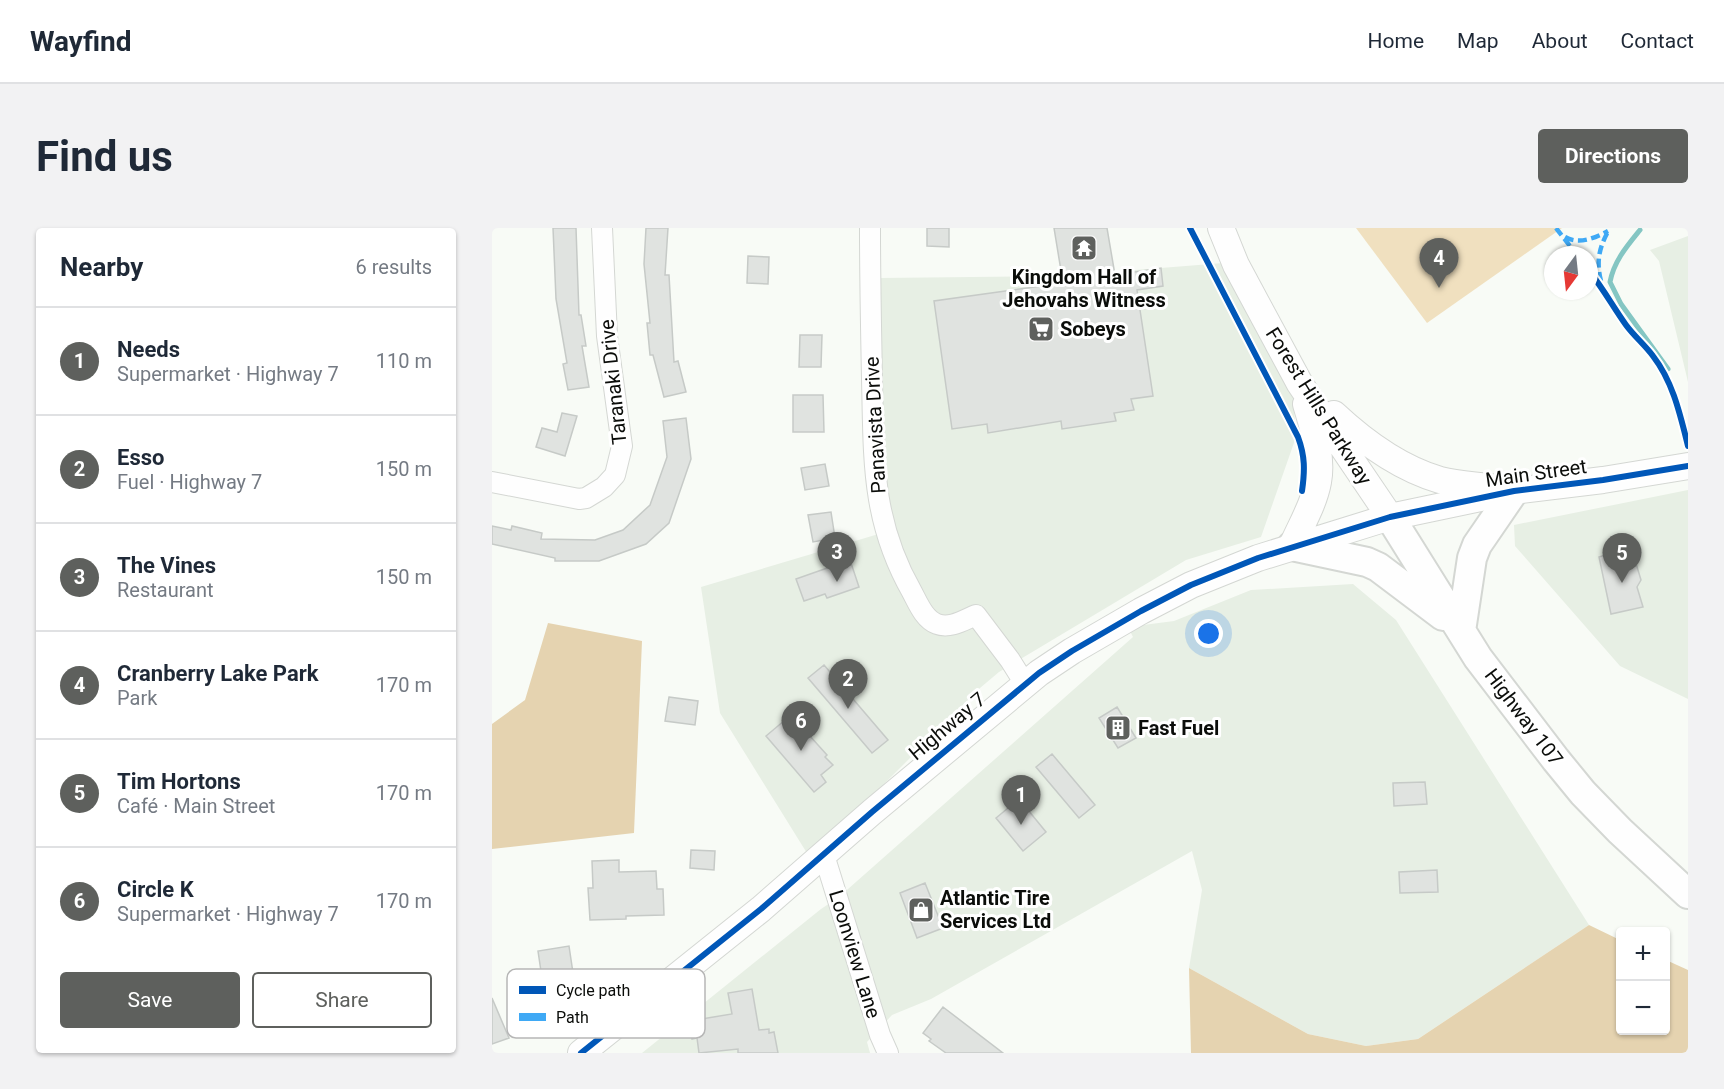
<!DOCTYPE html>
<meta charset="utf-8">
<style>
:root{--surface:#fff;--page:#f2f2f3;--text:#1f2937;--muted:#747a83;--line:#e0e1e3;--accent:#5e605d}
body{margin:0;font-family:Roboto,sans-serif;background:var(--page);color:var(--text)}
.controls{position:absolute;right:18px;bottom:18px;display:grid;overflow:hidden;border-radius:6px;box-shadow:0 2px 4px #0004}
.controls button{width:54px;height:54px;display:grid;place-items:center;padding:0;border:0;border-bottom:2px solid var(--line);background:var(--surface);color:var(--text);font:30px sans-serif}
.compass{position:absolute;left:1052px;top:18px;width:54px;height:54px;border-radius:50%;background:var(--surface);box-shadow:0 2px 4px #0004;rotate:195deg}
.you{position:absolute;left:717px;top:406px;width:21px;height:21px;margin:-15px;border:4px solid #fff;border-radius:50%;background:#1a73e8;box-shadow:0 0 0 9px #1a73e833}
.badge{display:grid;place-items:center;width:39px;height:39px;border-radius:50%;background:var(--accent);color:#fff;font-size:20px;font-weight:700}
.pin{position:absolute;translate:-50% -50px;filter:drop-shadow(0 2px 3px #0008)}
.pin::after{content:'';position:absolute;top:32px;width:21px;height:18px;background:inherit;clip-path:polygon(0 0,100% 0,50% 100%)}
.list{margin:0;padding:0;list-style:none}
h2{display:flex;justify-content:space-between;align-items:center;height:78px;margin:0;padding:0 24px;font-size:26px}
h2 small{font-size:20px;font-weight:400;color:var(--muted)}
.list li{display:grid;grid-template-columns:39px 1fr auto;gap:18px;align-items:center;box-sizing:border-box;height:108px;padding:0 24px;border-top:2px solid var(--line)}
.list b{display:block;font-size:22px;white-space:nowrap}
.list p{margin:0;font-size:20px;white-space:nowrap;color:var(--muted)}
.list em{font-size:20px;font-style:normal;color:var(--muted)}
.actions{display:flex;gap:12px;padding:18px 24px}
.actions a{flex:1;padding:14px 0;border:2px solid var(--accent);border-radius:6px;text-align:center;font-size:21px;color:var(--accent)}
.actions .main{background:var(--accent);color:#fff}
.map{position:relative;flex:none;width:1196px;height:825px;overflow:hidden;border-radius:6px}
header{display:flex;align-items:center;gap:36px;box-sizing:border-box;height:84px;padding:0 30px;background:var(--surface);border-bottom:2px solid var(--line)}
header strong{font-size:28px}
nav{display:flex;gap:33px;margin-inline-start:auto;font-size:21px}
.intro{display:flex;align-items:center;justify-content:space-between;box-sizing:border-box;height:144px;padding:0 36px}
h1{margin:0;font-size:42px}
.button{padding:15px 27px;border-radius:6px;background:var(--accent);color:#fff;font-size:21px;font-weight:700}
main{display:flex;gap:36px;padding:0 36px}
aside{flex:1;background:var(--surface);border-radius:6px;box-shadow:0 2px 4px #0004}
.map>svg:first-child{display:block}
</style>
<header>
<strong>Wayfind</strong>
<nav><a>Home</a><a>Map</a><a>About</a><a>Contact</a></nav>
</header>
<div class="intro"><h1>Find us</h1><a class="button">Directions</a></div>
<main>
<aside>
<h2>Nearby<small>6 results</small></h2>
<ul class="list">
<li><span class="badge">1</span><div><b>Needs</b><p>Supermarket · Highway 7</p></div><em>110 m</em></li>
<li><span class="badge">2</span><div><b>Esso</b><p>Fuel · Highway 7</p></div><em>150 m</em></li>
<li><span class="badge">3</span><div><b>The Vines</b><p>Restaurant</p></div><em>150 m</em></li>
<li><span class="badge">4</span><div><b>Cranberry Lake Park</b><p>Park</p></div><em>170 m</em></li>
<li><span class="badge">5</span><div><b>Tim Hortons</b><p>Café · Main Street</p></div><em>170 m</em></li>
<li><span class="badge">6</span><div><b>Circle K</b><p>Supermarket · Highway 7</p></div><em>170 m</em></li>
</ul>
<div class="actions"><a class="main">Save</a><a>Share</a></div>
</aside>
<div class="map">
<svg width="1196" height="825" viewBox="0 0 1196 825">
<rect width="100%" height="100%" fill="#f8fbf6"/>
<path fill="#e7efe4" d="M1196,8V154L1167,33L1158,22Z
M744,34L800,151L804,209L769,309L694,332L507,444L488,460L318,630L228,485L209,359L400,302L392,275L388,50L568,48Z
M1196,262V471L1128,438L1023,318L1022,297Z
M861,356L904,392L1097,697L926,811L874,818L816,806L697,740L710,662L700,623L439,771L400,787L375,814L378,825H150L329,681L347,669L641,409L636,399L682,393L759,362Z"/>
<path fill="#f0e0bf" d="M864,0H1070L935,95Z"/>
<path fill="#e5d3b0" d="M56,395L150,413L142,605L0,621V496L33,472Z
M1097,697L1128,712V802H1174V732L1196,742V825H699L697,740L816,806L874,818L926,811Z"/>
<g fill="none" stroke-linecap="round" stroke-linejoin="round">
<path stroke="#84c6c3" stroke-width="5" d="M1148,2C1135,18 1122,33 1118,54L1129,76L1176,141"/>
</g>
<path fill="#e0e3e0" stroke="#c6cac7" stroke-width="1.5" d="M61,0H84L87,87H89L94,118H90L97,159L76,162L71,136L75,135L64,71Z
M154,0H176L173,47H177L182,134L186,133L194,164L172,169L161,127H158L155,95H158L152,36Z
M435,0H457V19L435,18Z
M562,0H615L623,47L669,40L671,58L645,62L661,168L639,171L642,182L622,185L624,193L570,201L569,193L496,205L495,196L460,201L442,73L571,55Z
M256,28L277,29L276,56L255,55Z
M308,107H330L329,139H307Z
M301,167H331L332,204H301Z
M70,185L85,188L73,228L44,219L50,200L65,204Z
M194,190L199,231L177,295L154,316L107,333H63V330L0,316V298L19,302L20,298L50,305L49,311L103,312L131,302L158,277L175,229L171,193Z
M333,236L337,258L313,262L309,240Z
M339,284L343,310L321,314L316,287Z
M1139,319L1149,352L1145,359L1151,379L1119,386L1107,329Z
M358,332L367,359L335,370L333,366L312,373L304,351Z
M332,437L396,512L380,525L316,450Z
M177,469L206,473L203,497L173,493Z
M625,479L644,510L626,520L607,490Z
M299,487L335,527L333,529L341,537L329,547L334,554L322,564L274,508Z
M560,526L603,577L587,590L544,539Z
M933,554L935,576L902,578L901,555Z
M527,571L554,604L531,623L504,590Z
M199,622L223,623L222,642L198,640Z
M127,632V644L164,643L165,661H171L172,687L134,688V691L98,692L96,660H101L100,633Z
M945,642L946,664L908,665L907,644Z
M433,655L451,700L425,710L408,665Z
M77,718L81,745L50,750L46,723Z
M260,761L267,802L277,801V805L282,804L286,825H246V821L207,825L205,810L200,811L197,793L240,786L236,765Z
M0,770L17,810L0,816Z
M451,779L511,825H454L437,813L439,811L431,805Z"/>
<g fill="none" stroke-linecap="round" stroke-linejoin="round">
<g stroke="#d4d7d3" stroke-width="22">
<path id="minor" d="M378,0C378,50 379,101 380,151C382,231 379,292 420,364C426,375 432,391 445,396C458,401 472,392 484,387L518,432L533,456
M0,254L87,271L94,270L112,259L123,247L130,218L115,108L110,0
M332,627L388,807L396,825"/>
</g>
<g stroke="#d4d7d3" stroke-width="28">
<path id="major" d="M729,0L744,37L808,156L898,289
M842,186C873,215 907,240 948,252C966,257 986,257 1004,260
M800,318C809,297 822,276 826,254C831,228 821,200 814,176
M89,825L269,681L380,584L547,445L580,423L649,383L699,357L766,330L898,289L1022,263L1111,252L1196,238"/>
</g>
<g stroke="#d4d7d3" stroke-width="32">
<path id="highway" d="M898,289L986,430L1064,532L1091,565L1128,603L1196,666
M800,318L875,334L886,339L951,388
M969,403L980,330L985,317L1022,263"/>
</g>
<use href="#minor" stroke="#fefefe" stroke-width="20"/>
<use href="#major" stroke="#fefefe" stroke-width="26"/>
<use href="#highway" stroke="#fefefe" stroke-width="28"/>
<path stroke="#3fa9f5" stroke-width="4.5" stroke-dasharray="9 4.5" stroke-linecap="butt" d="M1064,0L1085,27
M1073,9C1087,17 1103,10 1116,3
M1109,53C1104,34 1107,19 1117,2"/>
<g stroke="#fff" stroke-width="10">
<path id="cycleway" d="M698,0L806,209C813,228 813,242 810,263
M1097,43C1111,60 1121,79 1134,97C1142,108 1153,117 1161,128C1181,154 1188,186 1196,218
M89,825L269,681L380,584L547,445L580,423L649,383L699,357L766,330L898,289L1022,263L1111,252L1196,238"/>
</g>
<use href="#cycleway" stroke="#0057b8" stroke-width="6"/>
</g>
<defs>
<g id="temple-square" transform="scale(1.35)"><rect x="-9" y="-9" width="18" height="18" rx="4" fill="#5e605d" stroke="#fff"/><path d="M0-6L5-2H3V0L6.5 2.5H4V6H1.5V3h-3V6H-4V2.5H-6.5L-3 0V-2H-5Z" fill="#fff"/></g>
<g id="supermarket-square" transform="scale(1.35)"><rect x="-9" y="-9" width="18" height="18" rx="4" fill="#5e605d" stroke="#fff"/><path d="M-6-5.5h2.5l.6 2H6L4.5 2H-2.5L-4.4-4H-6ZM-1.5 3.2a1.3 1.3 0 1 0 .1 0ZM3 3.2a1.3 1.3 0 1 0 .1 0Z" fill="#fff"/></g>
<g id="building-square" transform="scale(1.35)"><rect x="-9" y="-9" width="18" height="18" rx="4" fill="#5e605d" stroke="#fff"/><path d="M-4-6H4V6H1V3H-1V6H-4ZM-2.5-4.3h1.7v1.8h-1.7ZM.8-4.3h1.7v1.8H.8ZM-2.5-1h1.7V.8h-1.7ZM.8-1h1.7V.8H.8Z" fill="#fff"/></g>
<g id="shop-square" transform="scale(1.35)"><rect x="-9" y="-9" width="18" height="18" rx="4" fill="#5e605d" stroke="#fff"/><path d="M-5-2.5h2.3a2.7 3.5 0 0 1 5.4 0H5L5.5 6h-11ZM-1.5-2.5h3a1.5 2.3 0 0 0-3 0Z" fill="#fff"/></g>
</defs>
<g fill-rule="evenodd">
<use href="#temple-square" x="592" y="20"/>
<use href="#supermarket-square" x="549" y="101"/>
<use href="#building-square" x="626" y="500"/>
<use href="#shop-square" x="429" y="682"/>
</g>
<g text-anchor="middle" stroke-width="6" stroke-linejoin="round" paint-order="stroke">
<g font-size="20" font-weight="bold" fill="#0b0d0a" stroke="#fff" text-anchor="start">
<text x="592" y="56" text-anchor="middle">Kingdom Hall of<tspan x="592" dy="23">Jehovahs Witness</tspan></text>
<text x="568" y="108">Sobeys</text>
<text x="646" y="507">Fast Fuel</text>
<text x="448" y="677">Atlantic Tire<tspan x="448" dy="23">Services Ltd</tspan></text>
</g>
<g font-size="20" fill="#0b0d0a" stroke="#fff">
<text transform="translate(121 154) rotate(-96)" y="7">Taranaki Drive</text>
<text transform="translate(827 178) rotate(58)" y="7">Forest Hills Parkway</text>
<text transform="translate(383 197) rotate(-93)" y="7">Panavista Drive</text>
<text transform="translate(1044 245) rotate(-8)" y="7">Main Street</text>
<text transform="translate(1032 489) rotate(53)" y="7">Highway 107</text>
<text transform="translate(455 498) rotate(-40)" y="7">Highway 7</text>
<text transform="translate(363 726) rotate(73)" y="7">Loonview Lane</text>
</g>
</g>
<rect x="15" y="741" width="198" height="69" rx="9" fill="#fff" stroke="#b6b6b6" stroke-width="1.5"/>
<rect x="27" y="758" width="27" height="8" fill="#0057b8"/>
<rect x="27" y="785" width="27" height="8" fill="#3fa9f5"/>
<g font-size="16" fill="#0b0d0a">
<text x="64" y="768">Cycle path</text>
<text x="64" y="795">Path</text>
</g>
</svg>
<div class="controls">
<button>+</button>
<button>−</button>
</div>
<svg class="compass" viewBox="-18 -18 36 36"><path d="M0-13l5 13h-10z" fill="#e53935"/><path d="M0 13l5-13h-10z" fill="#747a83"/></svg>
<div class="you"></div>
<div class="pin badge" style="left:529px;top:597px">1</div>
<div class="pin badge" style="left:356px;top:481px">2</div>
<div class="pin badge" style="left:345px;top:354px">3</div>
<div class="pin badge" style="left:947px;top:60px">4</div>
<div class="pin badge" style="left:1130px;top:355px">5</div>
<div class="pin badge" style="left:309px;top:523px">6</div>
</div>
</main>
